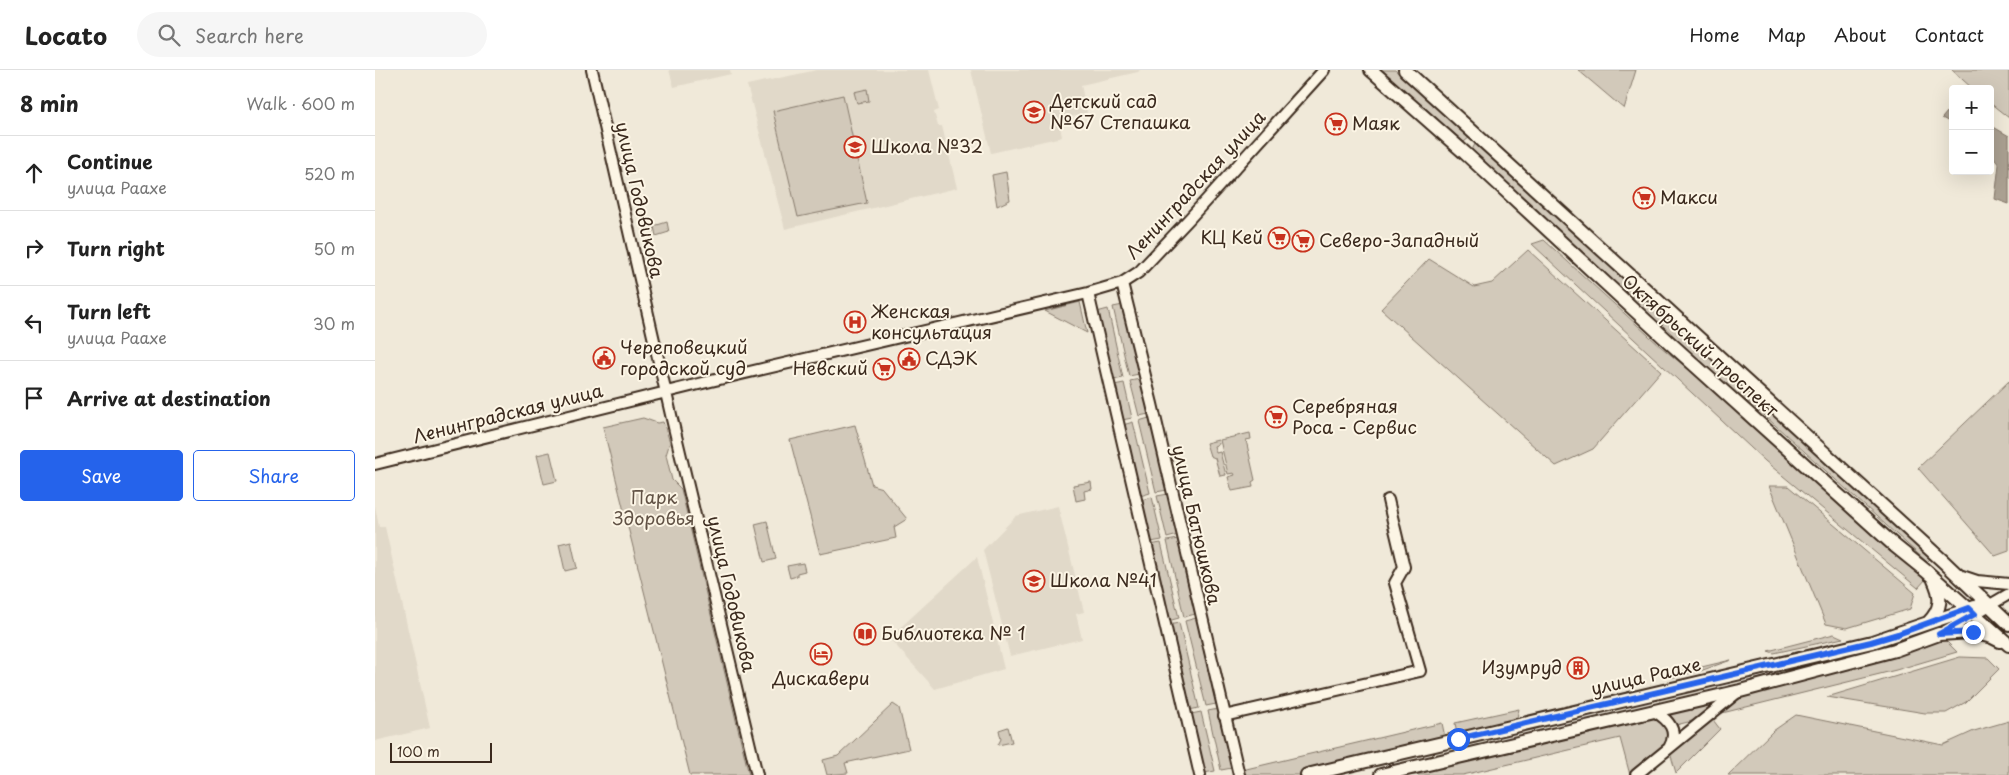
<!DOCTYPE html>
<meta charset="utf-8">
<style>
:root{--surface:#fff;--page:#f6f6f6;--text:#222;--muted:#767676;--line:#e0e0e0;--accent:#2563eb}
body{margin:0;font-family:"Playpen Sans",sans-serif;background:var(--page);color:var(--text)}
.controls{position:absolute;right:15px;top:15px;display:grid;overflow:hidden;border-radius:5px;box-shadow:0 5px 20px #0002}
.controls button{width:45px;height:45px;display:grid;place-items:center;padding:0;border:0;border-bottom:1px solid var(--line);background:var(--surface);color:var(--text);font:25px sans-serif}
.scale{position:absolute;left:15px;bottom:12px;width:102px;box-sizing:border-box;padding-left:5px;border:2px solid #3b2a1e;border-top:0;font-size:14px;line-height:18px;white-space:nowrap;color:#3b2a1e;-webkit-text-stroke:4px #fcf5e5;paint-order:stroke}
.stop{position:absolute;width:15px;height:15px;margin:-11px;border:4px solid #2563eb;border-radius:50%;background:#fff}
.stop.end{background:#2563eb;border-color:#fff;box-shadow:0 1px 5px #0008}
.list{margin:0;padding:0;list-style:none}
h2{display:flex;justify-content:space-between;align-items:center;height:65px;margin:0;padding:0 20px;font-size:21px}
h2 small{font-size:16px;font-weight:400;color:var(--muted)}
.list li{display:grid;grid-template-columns:32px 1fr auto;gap:15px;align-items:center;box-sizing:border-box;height:75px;padding:0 20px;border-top:1px solid var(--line)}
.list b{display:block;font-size:19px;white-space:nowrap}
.list p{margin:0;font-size:16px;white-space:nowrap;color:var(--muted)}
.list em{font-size:16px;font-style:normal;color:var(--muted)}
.actions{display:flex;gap:10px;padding:15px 20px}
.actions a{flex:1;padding:11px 0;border:1px solid var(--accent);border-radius:5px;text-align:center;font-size:18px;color:var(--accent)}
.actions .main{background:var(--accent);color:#fff}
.icon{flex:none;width:28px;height:28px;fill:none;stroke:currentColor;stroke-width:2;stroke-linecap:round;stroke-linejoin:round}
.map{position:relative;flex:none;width:1634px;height:705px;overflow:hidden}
header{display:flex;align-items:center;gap:30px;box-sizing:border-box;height:70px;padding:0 25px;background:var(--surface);border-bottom:1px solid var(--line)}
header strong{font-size:24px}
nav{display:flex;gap:28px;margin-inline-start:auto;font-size:18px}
.search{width:350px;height:45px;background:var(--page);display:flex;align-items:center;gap:12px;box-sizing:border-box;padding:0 18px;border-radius:28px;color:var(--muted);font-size:19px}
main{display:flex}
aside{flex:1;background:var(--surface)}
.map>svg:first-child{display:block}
</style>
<header>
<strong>Locato</strong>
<div class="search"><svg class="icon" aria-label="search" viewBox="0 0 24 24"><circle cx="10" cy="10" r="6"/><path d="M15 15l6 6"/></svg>Search here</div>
<nav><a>Home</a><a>Map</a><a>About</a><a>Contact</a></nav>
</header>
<main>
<aside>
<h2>8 min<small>Walk · 600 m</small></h2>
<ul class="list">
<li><svg class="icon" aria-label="ahead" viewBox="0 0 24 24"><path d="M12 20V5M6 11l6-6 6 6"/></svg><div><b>Continue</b><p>улица Раахе</p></div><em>520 m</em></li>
<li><svg class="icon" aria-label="right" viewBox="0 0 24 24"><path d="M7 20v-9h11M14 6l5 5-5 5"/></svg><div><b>Turn right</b></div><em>50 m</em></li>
<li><svg class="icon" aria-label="left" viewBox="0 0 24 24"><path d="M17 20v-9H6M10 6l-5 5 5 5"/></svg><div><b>Turn left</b><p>улица Раахе</p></div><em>30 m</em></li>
<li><svg class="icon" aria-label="arrive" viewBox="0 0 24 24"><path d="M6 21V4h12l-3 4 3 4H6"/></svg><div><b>Arrive at destination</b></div></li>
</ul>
<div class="actions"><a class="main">Save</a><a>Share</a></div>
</aside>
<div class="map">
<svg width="1634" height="705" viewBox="0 0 1634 705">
<rect width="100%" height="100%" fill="#f0e9d9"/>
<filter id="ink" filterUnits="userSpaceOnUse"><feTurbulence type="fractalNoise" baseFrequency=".02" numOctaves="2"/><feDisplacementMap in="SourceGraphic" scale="10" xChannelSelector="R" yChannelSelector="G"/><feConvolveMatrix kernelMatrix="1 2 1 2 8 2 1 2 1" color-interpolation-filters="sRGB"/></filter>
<g filter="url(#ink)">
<path fill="#e1d9c9" d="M294,0H355L356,4L299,17Z
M442,0H554L564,40L559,42L563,56H567L582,118L410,159L372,15Z
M596,0H765L763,2L706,15L712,43L684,50L687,67L616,83Z
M0,436L4,457H10L55,658L0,671Z
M683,436L709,542L701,544L707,569L635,586L608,480L641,446Z
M602,487L629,599L560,619L514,568Z"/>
<path fill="#d2c9ba" stroke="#867a6c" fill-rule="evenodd" d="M1006,0H1020L1095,67L1089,72Z
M1203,0H1261L1249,39Z
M1577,0H1634V48L1615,33V19H1598Z
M492,19L494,31L482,33L479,22Z
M468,25L492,133L423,147L398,41Z
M1100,74H1104L1556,488L1552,492L1380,337L1351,316L1097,80Z
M631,102L635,130L622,136L617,105Z
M292,152L294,162L281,166L279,156Z
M1169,170L1285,276L1391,363L1551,509L1543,518L1390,391L1157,174Z
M1153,180L1286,301L1218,379L1181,396L1006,239L1054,189L1099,217L1117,213Z
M705,232L712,263L670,241Z
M748,235L764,304L754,306L738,237Z
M733,239L748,308L738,310L722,242Z
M765,309L774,344L764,346L755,311Z
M1634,311V481L1620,486L1543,398Z
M749,313L757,348L747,350L739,315Z
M268,348L282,353L288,352L295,372L291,385L297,410L306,419L374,705H315L228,357Z
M774,348L792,420L781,422L764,351Z
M758,352L775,423L765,426L748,355Z
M480,355L497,415L507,418L532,449L519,457L521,468L445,484L415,370Z
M875,363L876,369L871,370L880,410L877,412L878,417L857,421L853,407L860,405L859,403L853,404L845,370Z
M843,370L844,374L839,376L841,383L845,382L851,405L845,406L840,388L835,386L831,373Z
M175,382L182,411L169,414L162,385Z
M716,412L717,419L709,421L710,429L701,431L698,415Z
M1394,416H1413L1540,523L1535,539L1472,558L1451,554Z
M793,424L803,465L792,468L782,426Z
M777,427L787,470L776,472L766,430Z
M392,451L401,489L389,492L380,454Z
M803,469L820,544L809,547L792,471Z
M196,471L202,498L190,501L184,474Z
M786,473L804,548L793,551L775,475Z
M428,493L430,501L422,503V506L415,508L412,496Z
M821,548L841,634L831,636L810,551Z
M804,553L824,638L814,640L793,555Z
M1459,564L1468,568L1399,583L1393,581Z
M1564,564L1582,582L1521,600L1335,646L1345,659L1301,703L1294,679L1261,705H1255L1245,668L1088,705H1007L1365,621ZM1333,647L1294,677L1297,656Z
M1585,587L1613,588L1624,599L1591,632L1571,643H1550L1452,627Z
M1356,590L1328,600L1295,608L1293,605Z
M518,634L524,638L534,679L470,693L473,703L452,705L448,690L463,686Z
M843,639L857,698L846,700L833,641Z
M1144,639L1140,656L1083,669L1080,653Z
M826,642L840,701L829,703L816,644Z
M1421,645L1568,675L1599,661L1634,651V705H1353L1398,661Z
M1067,653L1071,672L937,705H872L867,700Z
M633,657L637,672L623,675L626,669L624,660Z"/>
<path fill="#aaa091" stroke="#7e7163" d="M1578,35V54L1567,48Z
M1615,55L1634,66V134L1620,129L1624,94L1615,82Z"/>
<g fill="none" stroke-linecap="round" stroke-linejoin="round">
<g stroke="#3b2a1e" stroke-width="14">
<path id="minor" d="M217,0L297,349L382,705
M747,213L777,334L864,705
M713,223L825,705
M0,394L336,311L713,223L747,213L764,202L815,148L949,0
M1584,505L1602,511L1634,514
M1565,564L1634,524
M1279,641C1294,650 1304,661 1294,678
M849,646L1045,601L1020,513L1029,497L1013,430
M1261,705L1364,621"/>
</g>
<g stroke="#3b2a1e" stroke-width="16">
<path id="major" d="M996,0L1090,83L1294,272L1520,476L1551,501L1634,575
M1030,0L1569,492L1634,554
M1553,553C1567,539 1567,527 1559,510
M932,705L1497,572L1600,537
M1006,705L1365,621L1520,580L1564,564L1597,562L1617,567L1625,571"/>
</g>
<use href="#minor" stroke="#fcf5e5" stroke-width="10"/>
<use href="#major" stroke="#fcf5e5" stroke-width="12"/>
</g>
</g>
<g fill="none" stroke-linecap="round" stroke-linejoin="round" filter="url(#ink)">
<path stroke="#2563eb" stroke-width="6" d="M1083,669L1496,572L1523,564L1594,538L1600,544L1564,564L1598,562"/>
</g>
<defs>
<g id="school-ring" transform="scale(1.125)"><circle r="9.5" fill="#fcf5e5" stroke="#c8321e" stroke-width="1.5"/><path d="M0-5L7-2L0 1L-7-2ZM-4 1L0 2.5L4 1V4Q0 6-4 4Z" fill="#c8321e"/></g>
<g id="supermarket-ring" transform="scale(1.125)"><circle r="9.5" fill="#fcf5e5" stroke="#c8321e" stroke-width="1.5"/><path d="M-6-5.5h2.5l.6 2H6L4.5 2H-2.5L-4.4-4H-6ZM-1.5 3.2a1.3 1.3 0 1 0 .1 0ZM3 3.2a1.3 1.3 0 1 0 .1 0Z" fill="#c8321e"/></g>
<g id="hospital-ring" transform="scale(1.125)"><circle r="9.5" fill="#fcf5e5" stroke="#c8321e" stroke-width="1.5"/><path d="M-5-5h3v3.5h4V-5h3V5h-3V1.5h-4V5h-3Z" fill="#c8321e"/></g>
<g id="civic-ring" transform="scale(1.125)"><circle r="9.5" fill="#fcf5e5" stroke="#c8321e" stroke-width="1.5"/><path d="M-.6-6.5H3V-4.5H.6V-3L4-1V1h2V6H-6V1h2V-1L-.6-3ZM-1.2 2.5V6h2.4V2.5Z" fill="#c8321e"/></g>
<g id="library-ring" transform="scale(1.125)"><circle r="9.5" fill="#fcf5e5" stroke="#c8321e" stroke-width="1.5"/><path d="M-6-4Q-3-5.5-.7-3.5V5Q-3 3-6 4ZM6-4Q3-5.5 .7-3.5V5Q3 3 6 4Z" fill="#c8321e"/></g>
<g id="hotel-ring" transform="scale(1.125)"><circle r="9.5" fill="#fcf5e5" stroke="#c8321e" stroke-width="1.5"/><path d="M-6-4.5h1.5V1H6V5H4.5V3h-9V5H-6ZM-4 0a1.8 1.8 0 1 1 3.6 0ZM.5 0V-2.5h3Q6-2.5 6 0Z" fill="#c8321e"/></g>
<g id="building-ring" transform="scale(1.125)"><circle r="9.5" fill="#fcf5e5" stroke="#c8321e" stroke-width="1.5"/><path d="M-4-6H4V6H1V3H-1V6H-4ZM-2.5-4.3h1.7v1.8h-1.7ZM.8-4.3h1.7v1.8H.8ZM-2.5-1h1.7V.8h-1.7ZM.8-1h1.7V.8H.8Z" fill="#c8321e"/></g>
</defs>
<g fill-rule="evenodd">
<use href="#school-ring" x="659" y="42"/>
<use href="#supermarket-ring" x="961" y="54"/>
<use href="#school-ring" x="480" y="77"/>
<use href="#supermarket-ring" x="1269" y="128"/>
<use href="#supermarket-ring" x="904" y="168"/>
<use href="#supermarket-ring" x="928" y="171"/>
<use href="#hospital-ring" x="480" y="252"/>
<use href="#civic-ring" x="229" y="288"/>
<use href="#civic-ring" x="534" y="289"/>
<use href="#supermarket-ring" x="509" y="299"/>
<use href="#supermarket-ring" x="901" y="347"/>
<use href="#school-ring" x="659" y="511"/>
<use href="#library-ring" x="490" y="564"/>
<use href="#hotel-ring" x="446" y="584"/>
<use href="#building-ring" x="1203" y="598"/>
</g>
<g text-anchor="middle" stroke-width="4" stroke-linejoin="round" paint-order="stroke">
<g font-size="18" fill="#3b2a1e" stroke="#fcf5e5" text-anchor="start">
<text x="675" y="38">Детский сад<tspan x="675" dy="21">№67 Степашка</tspan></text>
<text x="977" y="60">Маяк</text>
<text x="496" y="83">Школа №32</text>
<text x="1285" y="134">Макси</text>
<text x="888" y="174" text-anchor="end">КЦ Кей</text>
<text x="944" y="177">Северо-Западный</text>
<text x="496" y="248">Женская<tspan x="496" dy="21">консультация</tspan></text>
<text x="245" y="284">Череповецкий<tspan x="245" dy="21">городской суд</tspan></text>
<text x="550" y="295">СДЭК</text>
<text x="493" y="305" text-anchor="end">Невский</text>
<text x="917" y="343">Серебряная<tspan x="917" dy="21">Роса - Сервис</tspan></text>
<text x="675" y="517">Школа №41</text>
<text x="506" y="570">Библиотека № 1</text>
<text x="1187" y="604" text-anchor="end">Изумруд</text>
<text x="446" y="615" text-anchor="middle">Дискавери</text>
</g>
<g font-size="18" fill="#3b2a1e" stroke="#fcf5e5">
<text transform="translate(821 115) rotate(-47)" y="6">Ленинградская улица</text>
<text transform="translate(264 130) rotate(77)" y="6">улица Годовикова</text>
<text transform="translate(1325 276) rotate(42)" y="6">Октябрьский проспект</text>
<text transform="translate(133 344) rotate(-14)" y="6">Ленинградская улица</text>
<text transform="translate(821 455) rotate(77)" y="6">улица Батюшкова</text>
<text transform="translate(356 524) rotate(77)" y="6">улица Годовикова</text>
<text transform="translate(1271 607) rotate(-13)" y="6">улица Раахе</text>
</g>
<g font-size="18" fill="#615245" stroke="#fcf5e5">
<text x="279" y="434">Парк<tspan x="279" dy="21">Здоровья</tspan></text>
</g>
</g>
</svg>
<div class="controls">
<button>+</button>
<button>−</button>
</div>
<div class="scale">100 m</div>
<div class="stop" style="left:1083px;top:669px"></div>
<div class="stop end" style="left:1598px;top:562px"></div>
</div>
</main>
